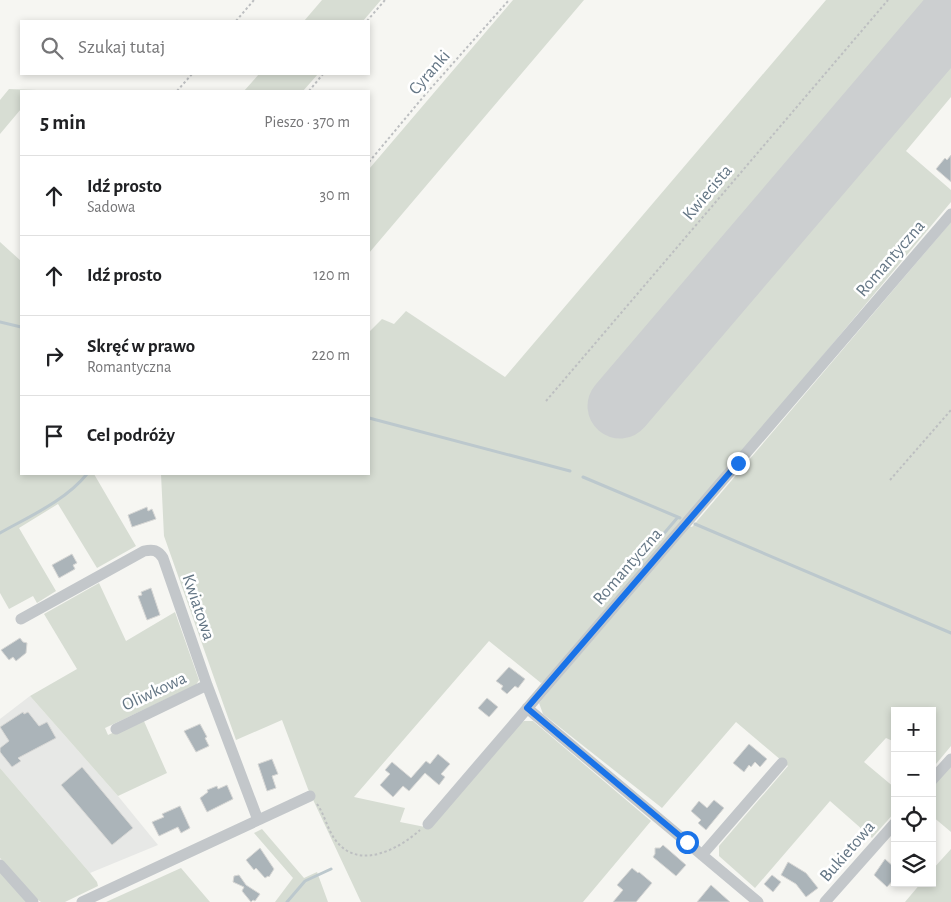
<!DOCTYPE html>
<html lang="pl">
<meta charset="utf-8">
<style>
:root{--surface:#fff;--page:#f6f6f6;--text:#202124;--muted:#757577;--line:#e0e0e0}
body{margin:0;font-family:"Alegreya Sans",sans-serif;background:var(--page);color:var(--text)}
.controls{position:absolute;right:15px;bottom:15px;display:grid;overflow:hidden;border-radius:0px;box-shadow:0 2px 8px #0003}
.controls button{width:45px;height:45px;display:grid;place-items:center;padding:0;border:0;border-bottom:1px solid var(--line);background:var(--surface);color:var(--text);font:25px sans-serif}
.stop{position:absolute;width:15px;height:15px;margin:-11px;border:4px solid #1a73e8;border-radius:50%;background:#fff}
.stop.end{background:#1a73e8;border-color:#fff;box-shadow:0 1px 5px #0008}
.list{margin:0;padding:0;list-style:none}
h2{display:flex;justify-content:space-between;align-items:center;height:65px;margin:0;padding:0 20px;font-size:21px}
h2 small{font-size:16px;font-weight:400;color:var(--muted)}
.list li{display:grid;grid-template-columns:32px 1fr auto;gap:15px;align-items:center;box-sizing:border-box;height:80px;padding:0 20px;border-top:1px solid var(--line)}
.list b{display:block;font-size:19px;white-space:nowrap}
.list p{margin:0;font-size:16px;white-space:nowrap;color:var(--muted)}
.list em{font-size:16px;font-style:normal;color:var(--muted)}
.icon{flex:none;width:28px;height:28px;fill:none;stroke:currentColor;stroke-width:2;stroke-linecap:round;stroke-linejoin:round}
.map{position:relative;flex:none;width:951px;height:902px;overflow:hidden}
.search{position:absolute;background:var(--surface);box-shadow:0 2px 8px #0003;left:20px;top:20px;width:350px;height:55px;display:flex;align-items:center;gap:12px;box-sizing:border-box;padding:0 18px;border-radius:0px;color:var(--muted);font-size:19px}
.panel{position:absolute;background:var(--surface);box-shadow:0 2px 8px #0003;left:20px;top:90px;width:350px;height:385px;border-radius:0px}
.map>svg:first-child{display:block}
</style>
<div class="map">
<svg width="951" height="902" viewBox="0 0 951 902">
<rect width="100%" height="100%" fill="#f6f6f2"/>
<path fill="#e7e8e6" d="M30,696L118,796L158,845L90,873L0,768V719Z"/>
<path fill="#d7ddd3" d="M322,0H381L363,21H304Z
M513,0H584L369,253V169Z
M826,0H951V97L906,151L951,190V202L780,407L546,680L541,683L489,641L354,797L405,808L400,822L430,828L519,724L524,721H533L651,821L583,902H361L308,789L282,720L236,740L164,536L161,474H369V332L382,319L394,324L406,311L505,377Z
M259,74H318L303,91H244Z
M9,89L37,90L21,91V109L0,134V100Z
M951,222V746L936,764L932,758V711H895V742L886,738L864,762L895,788V812L872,838L830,801L755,888L719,856V846L788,766L736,722L662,808L543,714L539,703L689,526L692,527Z
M0,242L21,261V474H94L136,546L97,568L58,504L19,528L56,591L37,603L33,596L9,609L0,593Z
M99,583L126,641L175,612L199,680L196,685L105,728L108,735L143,719L167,773L118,796L30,696L77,669L44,614Z
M951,765V832L932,816V786Z
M0,768L90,873L97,882L98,886L65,902H41L38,900L36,901L0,858Z
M262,829L304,878L317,872L328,902H275L293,878L254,833Z
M951,849V902H905L921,883H932V870Z
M0,867L30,902H0Z
M181,868L210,902H106Z"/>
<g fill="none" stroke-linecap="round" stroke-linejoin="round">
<path stroke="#bcc8cd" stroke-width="3" d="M0,322L21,327
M369,418L570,471
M583,477L680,518
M695,524L951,633
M0,533C30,516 65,501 87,474
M632,571L678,517
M287,902L305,881L331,869"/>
<path stroke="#cccfd0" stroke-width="65" d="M620,406L951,18"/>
</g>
<path fill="#abb4b9" stroke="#d7d7d5" d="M951,155V182L936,169L945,158L947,160Z
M147,507L148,511L152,509L156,519L132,527L128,515Z
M72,554L77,563L73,565L75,569L59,578L52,565Z
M151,588L160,615L147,620L138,596L142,595L141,592Z
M20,638L23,642L27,643L26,653L16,661L13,657L9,660L1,650Z
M509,667L525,679L518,688L515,686L507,694L501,689L503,686L496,681Z
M487,698L498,707L489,717L478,708Z
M23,712L24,714L28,712L39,726L47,722L56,738L18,758L21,761L12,767L0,752V748L9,741L0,727Z
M200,724L207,737L205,738L209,746L196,752L184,731Z
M749,744L767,759L760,767L755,762L751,767L749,765L744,772L733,763Z
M438,754L450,764L441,774L445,777L439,785L425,773L409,791L403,786L393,797L380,785L390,774L385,770L392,762L411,778L426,761L430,764Z
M272,759L278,774L272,776L276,788L267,791L258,764Z
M82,767L133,828L112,845L61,785Z
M227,785L233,799L207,812L200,798L208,792L207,790L217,786L218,789Z
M714,800L724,808L706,830L698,823L701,820L691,811L699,801L707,808Z
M180,806L190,828L181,833L178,827L159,836L152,822L164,817L162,814Z
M663,845L686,865L676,876L653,857L655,854V848H660Z
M260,848L274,869L269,877L268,876L265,878L256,868L254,870L246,860Z
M885,859L895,868V878L887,887L874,875Z
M788,862L806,873L818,888L806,897L796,884L781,875Z
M632,868L638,873L639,872L652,883L636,902H613L623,890L617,885Z
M239,875L246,885L260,894L255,901L253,900L251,902L242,891L244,887L233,882L234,876Z
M772,875L781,882L773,892L764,884Z
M711,885L730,902H697Z"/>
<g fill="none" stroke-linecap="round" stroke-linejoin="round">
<path stroke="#bdbfc1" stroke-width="2" stroke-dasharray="2.5 2.5" stroke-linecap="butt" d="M236,21L254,0
M367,21L385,0
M177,91L192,74
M309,91L323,74
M369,162L424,96L509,0
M546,401L888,0
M890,480L951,410
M317,804C325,815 328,832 337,842C360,870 399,849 420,830"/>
<path stroke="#c3c7ca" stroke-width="11" d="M21,619L144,551C153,549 158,550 163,558L207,685L258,820
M527,708L758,902
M116,729L207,685
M932,780L951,759
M428,824L951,214
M702,855L782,763
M0,865L33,902
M82,902L310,796
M825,902L895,823"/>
</g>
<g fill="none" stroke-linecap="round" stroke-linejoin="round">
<path stroke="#1a73e8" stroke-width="6" d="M687,842L527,708L738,463"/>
</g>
<g text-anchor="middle" stroke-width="5" stroke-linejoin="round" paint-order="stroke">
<g font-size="18" fill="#647685" stroke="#fff">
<text transform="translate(429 72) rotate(-49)" y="6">Cyranki</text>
<text transform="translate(707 192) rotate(-50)" y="6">Kwiecista</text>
<text transform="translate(890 258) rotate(-49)" y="6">Romantyczna</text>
<text transform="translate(627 566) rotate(-49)" y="6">Romantyczna</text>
<text transform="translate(199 607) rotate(71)" y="6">Kwiatowa</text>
<text transform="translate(154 691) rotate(-25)" y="6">Oliwkowa</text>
<text transform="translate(847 851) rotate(-49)" y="6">Bukietowa</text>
</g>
</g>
</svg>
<div class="controls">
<button>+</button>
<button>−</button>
<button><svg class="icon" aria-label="locate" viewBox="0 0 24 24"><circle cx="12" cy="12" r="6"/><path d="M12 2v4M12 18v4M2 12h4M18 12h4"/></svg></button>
<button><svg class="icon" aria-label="layers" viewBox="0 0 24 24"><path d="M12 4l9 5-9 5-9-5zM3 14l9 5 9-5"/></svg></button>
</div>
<div class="stop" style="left:687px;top:842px"></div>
<div class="stop end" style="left:738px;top:463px"></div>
<div class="search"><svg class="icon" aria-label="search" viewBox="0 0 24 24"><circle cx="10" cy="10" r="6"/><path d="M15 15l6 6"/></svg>Szukaj tutaj</div>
<section class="panel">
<h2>5 min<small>Pieszo · 370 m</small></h2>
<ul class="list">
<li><svg class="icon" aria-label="ahead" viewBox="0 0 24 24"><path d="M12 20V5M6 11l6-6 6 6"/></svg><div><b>Idź prosto</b><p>Sadowa</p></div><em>30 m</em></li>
<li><svg class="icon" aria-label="ahead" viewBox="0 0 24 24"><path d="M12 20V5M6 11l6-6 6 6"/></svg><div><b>Idź prosto</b></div><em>120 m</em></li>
<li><svg class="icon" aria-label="right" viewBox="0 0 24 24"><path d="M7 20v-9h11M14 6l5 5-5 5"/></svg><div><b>Skręć w prawo</b><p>Romantyczna</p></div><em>220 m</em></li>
<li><svg class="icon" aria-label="arrive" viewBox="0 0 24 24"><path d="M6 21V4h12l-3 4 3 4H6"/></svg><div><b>Cel podróży</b></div></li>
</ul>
</section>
</div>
